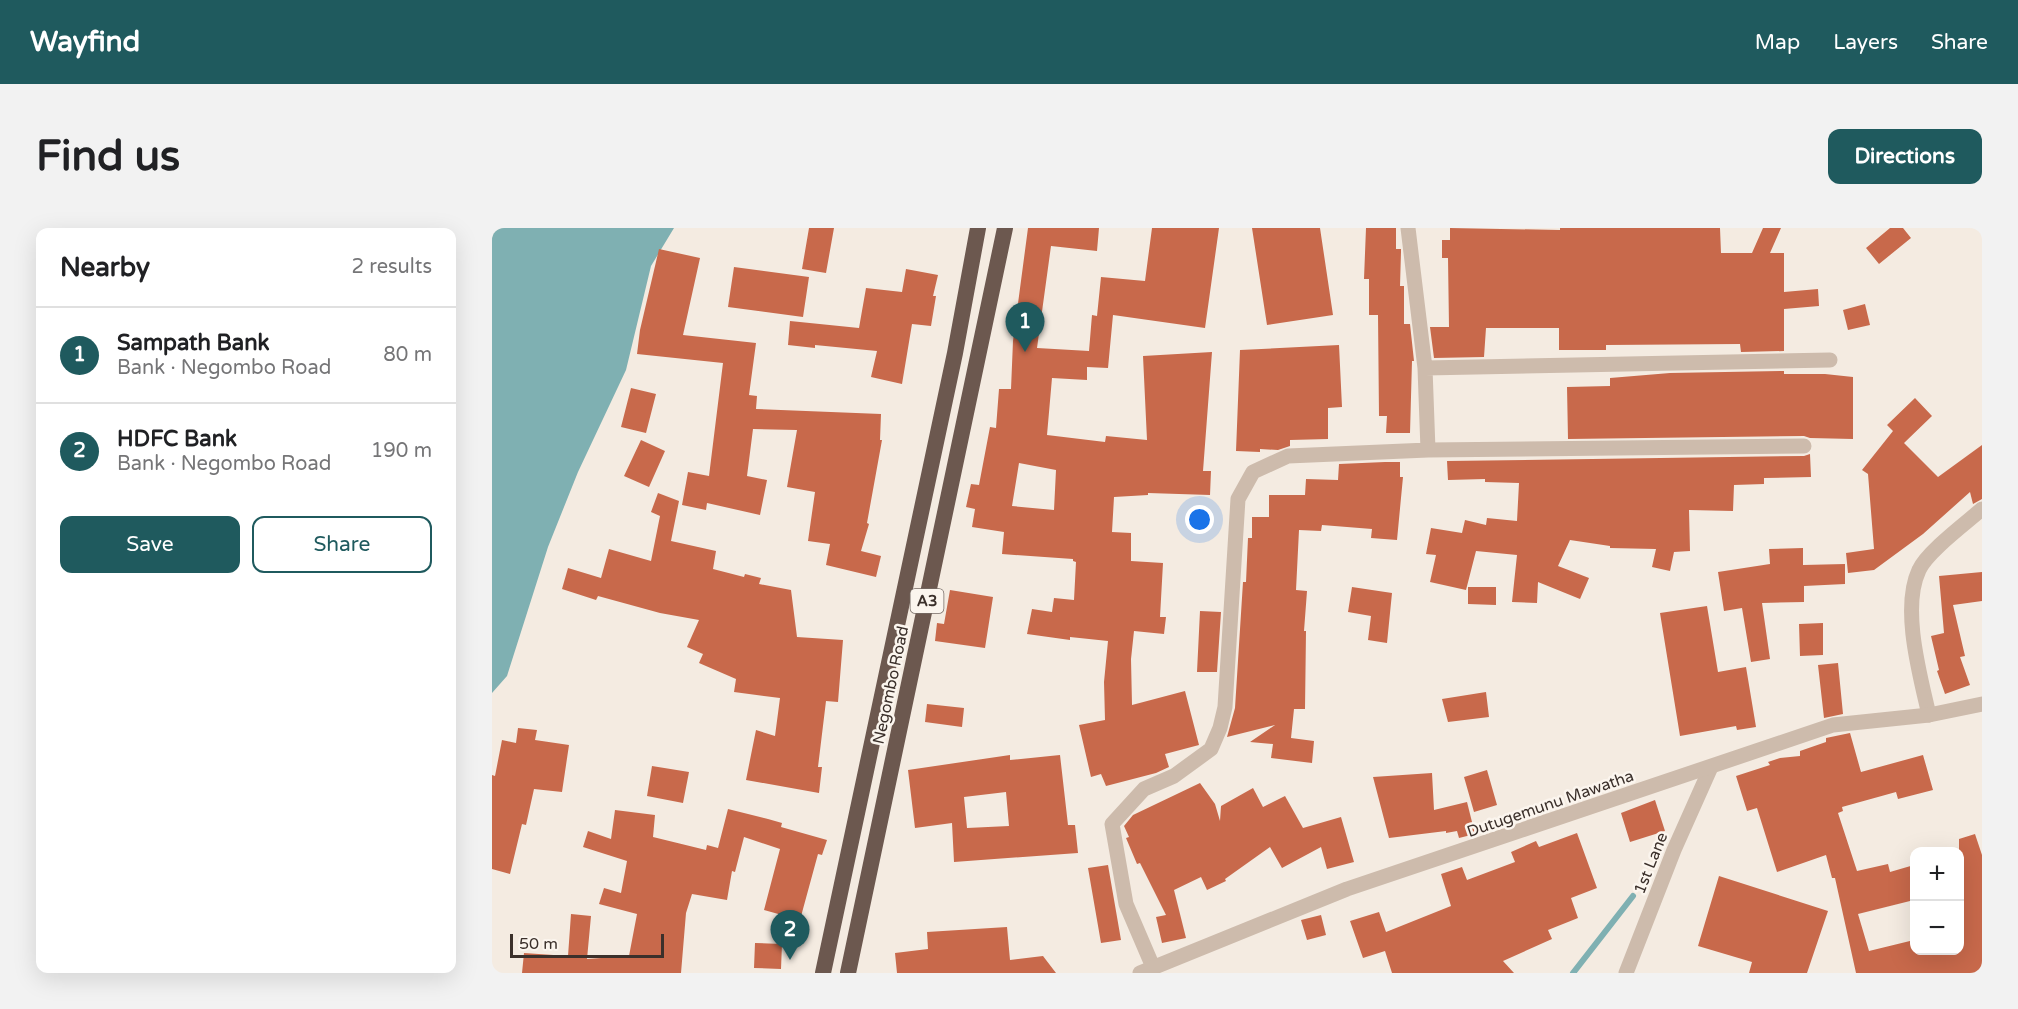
<!DOCTYPE html>
<meta charset="utf-8">
<style>
:root{--surface:#fff;--page:#f2f2f2;--text:#202124;--muted:#757577;--line:#e0e0e0;--accent:#1f5a5e}
body{margin:0;font-family:"Varela Round",sans-serif;background:var(--page);color:var(--text)}
.controls{position:absolute;right:18px;bottom:18px;display:grid;overflow:hidden;border-radius:12px;box-shadow:0 6px 24px #0002}
.controls button{width:54px;height:54px;display:grid;place-items:center;padding:0;border:0;border-bottom:2px solid var(--line);background:var(--surface);color:var(--text);font:30px sans-serif}
.scale{position:absolute;left:18px;bottom:15px;width:154px;box-sizing:border-box;padding-left:6px;border:3px solid #3b302b;border-top:0;font-size:16px;line-height:21px;white-space:nowrap;color:#3b302b;-webkit-text-stroke:4px #fbf5ee;paint-order:stroke}
.you{position:absolute;left:708px;top:292px;width:21px;height:21px;margin:-15px;border:4px solid #fff;border-radius:50%;background:#1a73e8;box-shadow:0 0 0 9px #1a73e833}
.badge{display:grid;place-items:center;width:39px;height:39px;border-radius:50%;background:var(--accent);color:#fff;font-size:20px;font-weight:700}
.pin{position:absolute;translate:-50% -50px;filter:drop-shadow(0 2px 3px #0008)}
.pin::after{content:'';position:absolute;top:32px;width:21px;height:18px;background:inherit;clip-path:polygon(0 0,100% 0,50% 100%)}
.list{margin:0;padding:0;list-style:none}
h2{display:flex;justify-content:space-between;align-items:center;height:78px;margin:0;padding:0 24px;font-size:26px}
h2 small{font-size:20px;font-weight:400;color:var(--muted)}
.list li{display:grid;grid-template-columns:39px 1fr auto;gap:18px;align-items:center;box-sizing:border-box;height:96px;padding:0 24px;border-top:2px solid var(--line)}
.list b{display:block;font-size:22px;white-space:nowrap}
.list p{margin:0;font-size:20px;white-space:nowrap;color:var(--muted)}
.list em{font-size:20px;font-style:normal;color:var(--muted)}
.actions{display:flex;gap:12px;padding:18px 24px}
.actions a{flex:1;padding:14px 0;border:2px solid var(--accent);border-radius:12px;text-align:center;font-size:21px;color:var(--accent)}
.actions .main{background:var(--accent);color:#fff}
.map{position:relative;flex:none;width:1490px;height:745px;overflow:hidden;border-radius:12px}
header{display:flex;align-items:center;gap:36px;box-sizing:border-box;height:84px;padding:0 30px;background:var(--accent);color:#fff}
header strong{font-size:28px}
nav{display:flex;gap:33px;margin-inline-start:auto;font-size:21px}
.intro{display:flex;align-items:center;justify-content:space-between;box-sizing:border-box;height:144px;padding:0 36px}
h1{margin:0;font-size:42px}
.button{padding:15px 27px;border-radius:12px;background:var(--accent);color:#fff;font-size:21px;font-weight:700}
main{display:flex;gap:36px;padding:0 36px}
aside{flex:1;background:var(--surface);border-radius:12px;box-shadow:0 6px 24px #0002}
.map>svg:first-child{display:block}
</style>
<header>
<strong>Wayfind</strong>
<nav><a>Map</a><a>Layers</a><a>Share</a></nav>
</header>
<div class="intro"><h1>Find us</h1><a class="button">Directions</a></div>
<main>
<aside>
<h2>Nearby<small>2 results</small></h2>
<ul class="list">
<li><span class="badge">1</span><div><b>Sampath Bank</b><p>Bank · Negombo Road</p></div><em>80 m</em></li>
<li><span class="badge">2</span><div><b>HDFC Bank</b><p>Bank · Negombo Road</p></div><em>190 m</em></li>
</ul>
<div class="actions"><a class="main">Save</a><a>Share</a></div>
</aside>
<div class="map">
<svg width="1490" height="745" viewBox="0 0 1490 745">
<rect width="100%" height="100%" fill="#f4ebe1"/>
<path fill="#7fb0b2" d="M0,0H182L159,38L134,142L86,244L56,319L15,448L0,465Z"/>
<g fill="none" stroke-linecap="round" stroke-linejoin="round">
<path stroke="#7fb0b2" stroke-width="6" d="M1081,745L1141,668"/>
</g>
<path fill="#c8694b" fill-rule="evenodd" d="M317,0H342L334,45L310,41Z
M536,0H607L605,23L559,18L545,120L597,123L600,87L605,88L609,49L653,53L660,0H727L713,100L621,87L616,140L595,139V152L560,150L555,207L613,214L614,208L655,212L651,128L720,124L711,243H719L718,267L656,265V267L622,269L620,304L639,305V333L671,335L668,389H674L672,406L642,403L639,431L640,477L693,463L707,517L673,526L677,539L664,545L614,558L609,546L599,549L587,497L613,492L612,454L616,413L578,409V412L535,406L540,381L560,384L562,370L582,372L584,334L581,333V331L510,326L512,304L480,299L483,281L474,279L479,256L487,257L498,199L504,200L507,161H519L521,113ZM527,235L564,242L562,282L520,278Z
M760,0H828L841,87L775,97Z
M874,0H904V21H909V24L908,58H912V96H918L922,133H920L918,205H894L895,188H887L886,87H877V51H872Z
M958,0L1068,2V0H1228L1229,25H1260L1271,0H1289L1278,25H1292V64L1326,61L1327,78L1292,81V123L1249,124L1248,116L1114,117V122H1067V100H994L992,129L942,130L938,99H957L956,30H950V12H958Z
M1398,0H1411L1419,10L1387,36L1374,20Z
M167,21L208,30L191,107L264,115L257,167L265,168L264,181L389,186L388,212H390L375,295L377,296L369,323L389,328L384,349L334,337L338,316L316,313L323,264L295,259L305,202L261,201L255,248L275,252L268,287L215,275L214,282L190,277L196,244L217,248L231,135L145,126L148,102Z
M242,39L317,49L311,89L236,79Z
M414,41L446,47L441,68H444L439,98L420,96L410,156L379,149L385,123L323,117V120L296,117L298,93L367,100L374,60L410,64Z
M1373,76L1378,97L1356,102L1351,82Z
M847,117L850,179L836,180V211L798,212V218L786,222L768,221V224L744,223L748,122Z
M1292,143V146H1333L1361,149V211L1318,210L1312,208L1076,211L1075,159L1118,158V150L1178,145Z
M139,160L164,166L154,205L129,199Z
M1423,170L1440,188L1412,215L1446,249L1490,217V271L1481,276L1478,264L1431,306L1382,342L1356,345L1354,325L1382,321L1376,246L1370,242L1401,203L1395,197Z
M149,212L173,223L157,259L132,248Z
M1318,226L1319,249L1272,250V256L1242,257L1241,283L1197,282L1198,323L1182,324L1178,343L1160,339L1164,321L1118,320V318L1078,312L1066,338L1097,350L1088,371L1046,354L1045,375L1020,374L1025,327L984,323L974,362L938,354L944,327L934,326L939,300L970,305L973,292L994,297L995,290L1025,293L1027,255L993,254V251L956,252L955,233L1312,228Z
M893,234H908V249H911L905,312L879,310L880,301L830,297L829,303L807,302L804,362L815,363L812,403H814L813,481H802L799,510L822,513L820,535L779,530L781,516L758,514L783,497L735,509L743,480L751,354H754L756,310H760V289H777V267H813L814,251L846,252L847,236Z
M166,265L187,273L179,313L224,323L221,341L252,349L253,346L269,350L267,356L299,362L305,409L351,412L346,474L334,473L326,539H330L327,565L254,552L264,502L283,508L288,470L242,464L244,451L207,435L211,426L195,419L207,392L168,385L106,368L104,372L70,361L76,340L109,350L117,321L159,333L168,288L159,284Z
M1311,320V337L1353,336V356L1312,358V374L1270,375L1278,431L1259,434L1250,380L1232,383L1226,344L1278,336L1277,321Z
M1490,344V373L1461,377L1473,428L1468,429L1478,457L1453,466L1445,443L1447,442L1439,408L1452,405L1447,348Z
M860,359L900,365L895,415L876,412L879,388L856,384Z
M976,359H1004V377L976,376Z
M458,362L501,369L493,420L443,413L445,395L452,396Z
M1215,378L1226,444L1254,439L1264,499L1245,502L1244,498L1188,508L1168,385Z
M708,383L729,384L725,444H705Z
M1331,395V427L1308,428L1307,396Z
M1346,435L1351,486L1332,490L1326,437Z
M994,464L997,489L956,494L950,471Z
M435,476L472,480L470,499L433,494Z
M26,500L45,502L43,512L77,517L70,564L42,561L34,597L30,596L18,646L0,641V547L3,548L10,512L24,515Z
M1358,505L1369,544L1431,527L1441,562L1406,571L1404,564L1350,579L1351,583L1346,585L1365,643L1396,636L1398,644L1422,637V672L1366,686L1377,723L1422,712V723H1467V611L1483,606L1490,627V745H1364L1343,650H1340L1334,627L1285,644L1265,580L1255,583L1244,548L1278,537L1276,534L1288,530L1308,528V523L1334,514V510Z
M518,527V532L568,527L576,597H583L586,625L462,634L460,595L423,600L416,542ZM514,564L517,598L475,600L472,569Z
M160,538L197,544L191,575L155,568Z
M995,542L1005,577L982,584L972,549Z
M940,545L942,582L975,574L983,606L967,610L965,603L954,605V603L897,610L881,549Z
M708,555L723,576L728,593L729,578L761,560L771,579L793,568L811,600L849,589L862,634L835,641L829,619L790,640L778,619L733,651L734,653L715,662L709,649L682,662L694,710L670,715L664,689L674,687L648,635L645,636L634,610L637,609L632,598L641,587Z
M1163,572L1173,603L1138,614L1129,585Z
M236,581L276,591L290,595L289,599L335,612L330,627L326,626L308,692L272,682L288,621L252,609L243,644L240,643L235,672L200,666L194,685L189,745H30L32,725L76,728L79,686L99,688L95,731L137,728L145,686L107,676L112,660L129,665L135,633L91,619L96,603L119,611L123,582L163,587L161,609L214,622L215,617L226,620Z
M1085,605L1105,660L1079,670L1086,690L1056,702L1060,711L1011,733L1022,745H900L893,723L871,730L858,693L887,684L894,704L959,678L949,646L970,639L975,652L1023,634L1019,624L1044,613L1047,619Z
M616,637L629,712L609,715L596,640Z
M1227,648L1336,683L1315,745H1257L1260,734L1206,718Z
M829,687L834,707L815,712L809,692Z
M515,699L518,732L551,728L564,745H405L403,725L436,721L435,704Z
M263,715L290,716L289,741L262,740Z"/>
<g fill="none" stroke-linecap="round" stroke-linejoin="round">
<path stroke="#cdbbac" stroke-width="15" d="M916,0L933,140L936,222
M933,140L1338,132
M1437,487C1428,447 1409,380 1427,342C1435,324 1474,295 1490,281
M661,739L634,676L620,596L652,561L682,548L719,521L728,500L733,479L746,271L761,244L796,228L936,222L1312,218
M1134,745L1182,622L1219,539"/>
<path stroke="#cdbbac" stroke-width="15" d="M648,745L855,661L1341,497L1437,487L1490,476"/>
<path stroke="#6c584f" stroke-width="16" d="M331,745L463,125L486,0
M356,745L513,0"/>
</g>
<g text-anchor="middle" stroke-width="5" stroke-linejoin="round" paint-order="stroke">
<rect fill="#fbf5ee" stroke="#756b66" stroke-width="1.5" x="418.5" y="361" width="33" height="24" rx="4.5"/>
<g font-size="15" font-weight="bold" fill="#3b302b">
<text x="435" y="378">A3</text>
</g>
<g font-size="16" fill="#3b302b" stroke="#fbf5ee">
<text transform="translate(398 457) rotate(-78)" y="6">Negombo Road</text>
<text transform="translate(1058 575) rotate(-19)" y="6">Dutugemunu Mawatha</text>
<text transform="translate(1158 635) rotate(-68)" y="6">1st Lane</text>
</g>
</g>
</svg>
<div class="controls">
<button>+</button>
<button>−</button>
</div>
<div class="scale">50 m</div>
<div class="you"></div>
<div class="pin badge" style="left:533px;top:124px">1</div>
<div class="pin badge" style="left:298px;top:732px">2</div>
</div>
</main>
